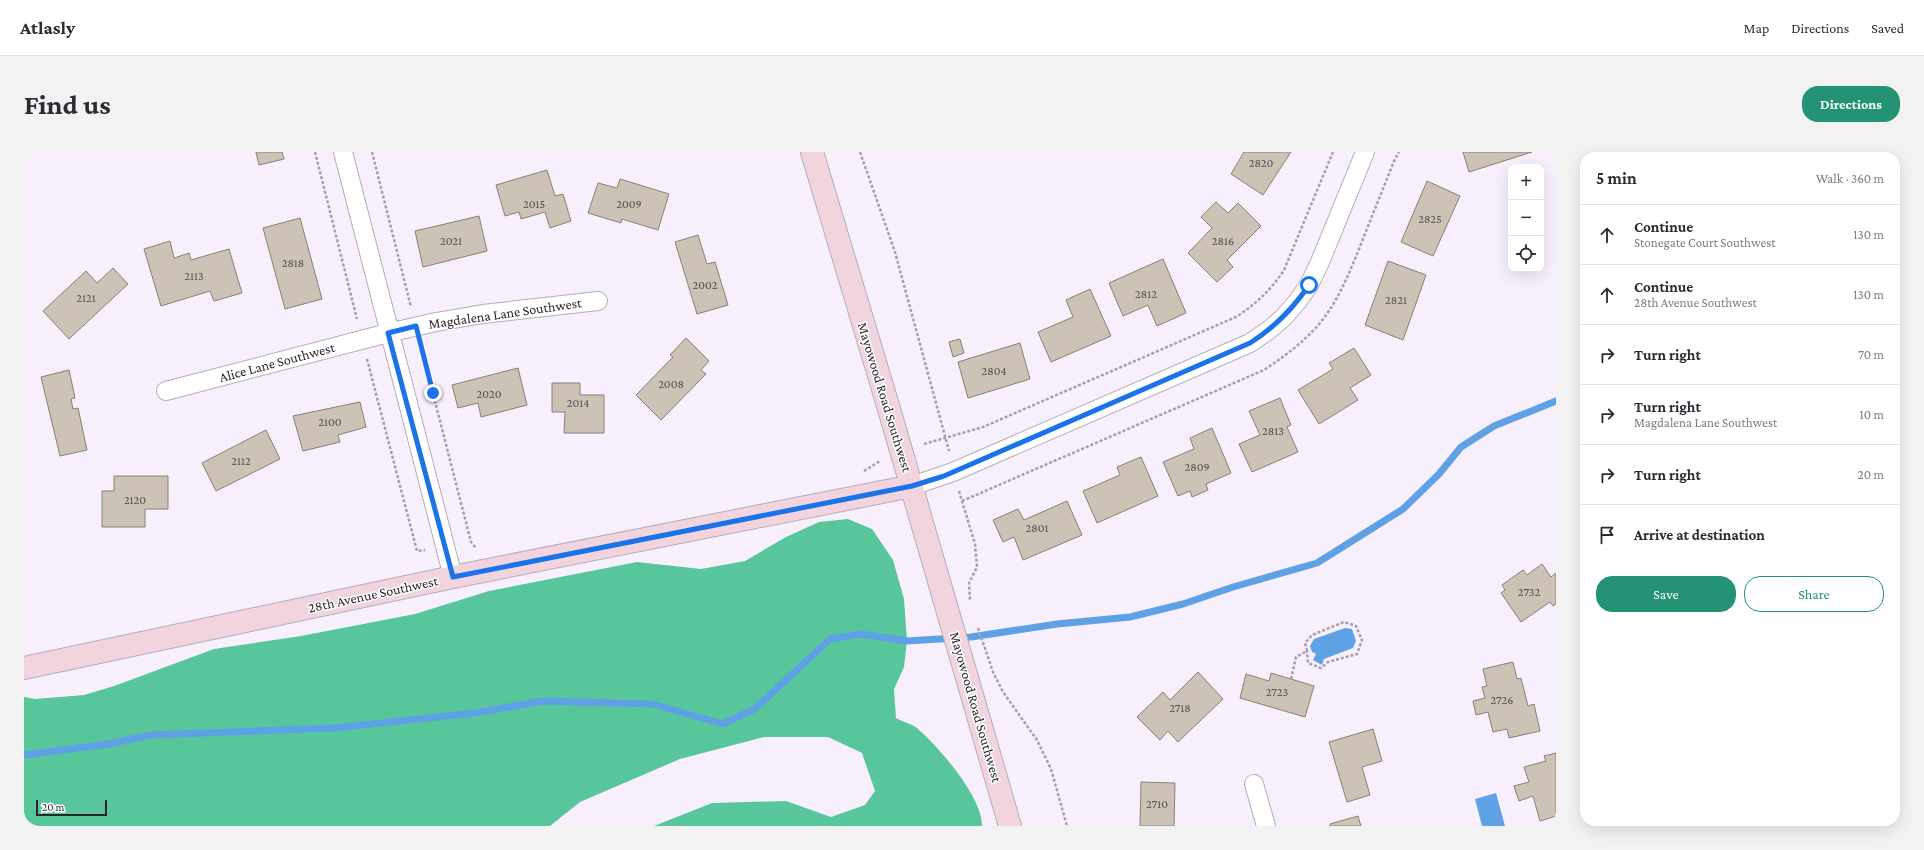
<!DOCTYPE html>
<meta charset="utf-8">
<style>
:root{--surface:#fff;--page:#f2f2f3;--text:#2b2b33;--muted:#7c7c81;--line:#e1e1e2;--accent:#249375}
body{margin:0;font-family:"Crimson Pro",serif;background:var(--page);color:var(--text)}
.controls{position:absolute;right:12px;top:12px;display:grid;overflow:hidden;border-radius:8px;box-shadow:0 4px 16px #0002}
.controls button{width:36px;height:36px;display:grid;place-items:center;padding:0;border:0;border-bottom:1px solid var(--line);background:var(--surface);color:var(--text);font:20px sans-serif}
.scale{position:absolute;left:12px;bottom:10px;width:71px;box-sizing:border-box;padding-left:4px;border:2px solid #29252b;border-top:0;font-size:11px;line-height:14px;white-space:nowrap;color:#29252b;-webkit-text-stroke:3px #fff;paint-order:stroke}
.stop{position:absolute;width:12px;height:12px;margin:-9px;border:3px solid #1a73e8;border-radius:50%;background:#fff}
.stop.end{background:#1a73e8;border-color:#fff;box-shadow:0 1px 4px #0008}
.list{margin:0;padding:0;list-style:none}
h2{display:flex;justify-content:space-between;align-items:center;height:52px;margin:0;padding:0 16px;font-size:17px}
h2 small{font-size:13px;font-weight:400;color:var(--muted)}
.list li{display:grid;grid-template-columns:26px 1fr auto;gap:12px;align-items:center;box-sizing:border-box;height:60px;padding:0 16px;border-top:1px solid var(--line)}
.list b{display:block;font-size:15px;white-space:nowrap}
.list p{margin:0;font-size:13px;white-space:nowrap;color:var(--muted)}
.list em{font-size:13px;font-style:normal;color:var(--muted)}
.actions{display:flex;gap:8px;padding:12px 16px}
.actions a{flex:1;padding:9px 0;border:1px solid var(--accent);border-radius:16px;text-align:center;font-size:14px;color:var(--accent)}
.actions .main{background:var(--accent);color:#fff}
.icon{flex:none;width:22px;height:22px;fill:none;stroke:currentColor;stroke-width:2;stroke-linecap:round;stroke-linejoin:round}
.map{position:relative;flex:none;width:1532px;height:674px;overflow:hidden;border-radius:16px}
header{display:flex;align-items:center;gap:24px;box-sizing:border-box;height:56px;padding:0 20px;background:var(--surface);border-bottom:1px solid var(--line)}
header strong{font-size:19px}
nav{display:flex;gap:22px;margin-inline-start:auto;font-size:14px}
.intro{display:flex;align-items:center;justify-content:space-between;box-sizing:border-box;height:96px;padding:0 24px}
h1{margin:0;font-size:28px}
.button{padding:10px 18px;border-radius:16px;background:var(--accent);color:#fff;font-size:14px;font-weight:700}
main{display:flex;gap:24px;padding:0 24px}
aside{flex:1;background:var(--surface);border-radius:16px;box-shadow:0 4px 16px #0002}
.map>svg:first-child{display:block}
</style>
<header>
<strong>Atlasly</strong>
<nav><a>Map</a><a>Directions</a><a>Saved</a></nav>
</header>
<div class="intro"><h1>Find us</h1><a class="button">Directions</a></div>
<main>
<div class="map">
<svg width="1532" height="674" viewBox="0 0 1532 674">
<rect width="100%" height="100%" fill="#f8effd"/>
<path fill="#57c79b" d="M824,367L848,377L869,408L880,447L883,489L880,515L870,537L872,566C879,570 889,572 894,577C915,595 959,646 958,674H630L688,651L762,649L807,665L841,653L851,639L838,601L804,585H740L656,607L556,650L526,674H0V545L11,547L60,543L90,534L190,497L277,484L391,462L465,439L613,410L677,417L721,409L762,385L795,370Z"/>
<path fill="#5fa1e5" d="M1321,476L1328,477L1332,489L1329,496L1300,507L1298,513L1289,508L1292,502L1288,500L1286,494L1290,487Z
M1472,641L1481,674H1458L1451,647Z"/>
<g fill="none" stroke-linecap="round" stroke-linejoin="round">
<path stroke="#5fa1e5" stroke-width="7" d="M0,603L85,592L127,583L310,576L451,561L519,549L628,552L699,572L732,556L806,487L837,482L883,489L947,485L1033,472L1106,465L1159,452L1209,435L1293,411L1379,357L1415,322L1437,295L1470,274L1532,249"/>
</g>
<path fill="#ccc3b6" stroke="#888074" d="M232,0H258L260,7L235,13Z
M1220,0H1267L1239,43L1207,22Z
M1439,0H1508L1445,20Z
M523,18L531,44L539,42L547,69L526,76L521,60L497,67L495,60L481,64L472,33Z
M596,27L645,42L634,78L598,67L597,71L564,61L574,31L593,36Z
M1403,29L1436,44L1409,104L1377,90Z
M1192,50L1204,61L1214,51L1237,74L1203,108L1209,115L1193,130L1164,101L1188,76L1177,65Z
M455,64L463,99L399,115L391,79Z
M276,66L298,147L261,157L239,76Z
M674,83L683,112L691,110L704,153L673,162L651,90Z
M146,89L150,106L165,101L167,108L205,97L218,141L190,149L186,139L137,154L120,97Z
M1139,107L1162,161L1133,174L1124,153L1099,164L1085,131Z
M1364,109L1402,123L1379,188L1341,173Z
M89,116L104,132L45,187L19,159L62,119L73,131Z
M1066,137L1087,184L1027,210L1014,180L1049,165L1042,148Z
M662,186L685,209L677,218L682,222L637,268L612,243L649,205L646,203Z
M936,187L940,201L929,205L925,190Z
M996,191L1006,227L944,246L934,210Z
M1330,196L1347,223L1326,236L1334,248L1295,272L1274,238L1309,217L1305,211Z
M494,216L503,253L457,265L454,251L434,256L428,233Z
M45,218L51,246L47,247L49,257L54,256L63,298L36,304L17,225Z
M528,231H556V243H580V281H540L541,260H528Z
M1256,246L1267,273L1263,275L1274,300L1228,320L1215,292L1236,283L1225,259Z
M336,250L342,275L314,283L316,290L279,299L269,264Z
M1188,276L1207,321L1182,332L1184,338L1168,345L1166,339L1154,344L1139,310L1170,297L1166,286Z
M242,278L256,307L192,339L178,311Z
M1117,305L1134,344L1073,371L1059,339L1096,323L1093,315Z
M90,324H144V357H121V375H78V339H90Z
M1043,349L1058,383L999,408L990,385L979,390L969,368L994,357L1000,368Z
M1518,412L1527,425L1532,421V452L1529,454L1526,450L1497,470L1477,441L1481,438L1478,433L1499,418L1503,423Z
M1489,510L1493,527L1497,526L1504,554L1510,552L1516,579L1485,586L1483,577L1469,580L1464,560L1452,563L1449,549L1461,546L1458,535L1463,534L1459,517Z
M1174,520L1199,547L1154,590L1144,579L1136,588L1113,565L1139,540L1146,548Z
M1247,521L1290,534L1281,565L1216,546L1222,522L1245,529Z
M1349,577L1358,609L1338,615L1346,643L1323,650L1305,590Z
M1532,601V664L1516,669L1509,644L1495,649L1490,634L1505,630L1500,615L1522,609L1520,604Z
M1117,630L1151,631L1150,674H1116Z
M1334,664L1337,674H1306V672Z"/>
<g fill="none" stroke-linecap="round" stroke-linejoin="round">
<g stroke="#b5adba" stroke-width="20">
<path id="street" d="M319,0L429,425
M142,239L364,181L412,170L459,162L574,149
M888,334L929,320L1226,191L1245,178L1259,166L1273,150L1285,133L1296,110L1341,0
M1230,632L1242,674"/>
</g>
<g stroke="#b5adba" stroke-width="24">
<path id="secondary" d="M788,0L865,257L986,674
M0,516L429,425L888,334"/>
</g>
<path stroke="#a69faa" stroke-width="2.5" stroke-dasharray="3 2" stroke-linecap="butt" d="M291,0L333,167
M348,0L387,155
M836,0L871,100L925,299
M397,195L447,390L452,396
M343,207L393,399L401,398
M900,292L959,275L1212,165C1232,152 1247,138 1260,118L1309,0
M840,319L856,309
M935,339L951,392L953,415L945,431L946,448
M938,349L1240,218C1261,204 1280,190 1296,171C1315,148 1326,119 1337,92C1348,64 1359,37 1370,9L1375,0
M954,476L969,520L979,540L1013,588L1027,617L1043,674
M1267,527L1272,505L1283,499L1281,491L1288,483L1320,470L1332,474L1338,488L1333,502L1304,510L1297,516L1284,511L1283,499"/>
<use href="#street" stroke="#fff" stroke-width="18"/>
<use href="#secondary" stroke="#f2d4de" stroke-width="22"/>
</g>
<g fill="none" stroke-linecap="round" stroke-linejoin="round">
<path stroke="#1a73e8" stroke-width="5" d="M409,241L392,174L364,181L429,425L888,334L920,324L1226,191C1251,175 1269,157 1285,133"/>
</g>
<g text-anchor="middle" stroke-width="3" stroke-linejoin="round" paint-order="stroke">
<g font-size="12" fill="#524c4e">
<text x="1237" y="15">2820</text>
<text x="510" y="56">2015</text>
<text x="605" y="56">2009</text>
<text x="1406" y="71">2825</text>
<text x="427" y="93">2021</text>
<text x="1199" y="93">2816</text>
<text x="269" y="115">2818</text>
<text x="170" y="128">2113</text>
<text x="681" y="137">2002</text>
<text x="1122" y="146">2812</text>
<text x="62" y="150">2121</text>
<text x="1372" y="152">2821</text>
<text x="970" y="223">2804</text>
<text x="647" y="236">2008</text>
<text x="465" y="246">2020</text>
<text x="554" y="255">2014</text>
<text x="306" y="274">2100</text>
<text x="1249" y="283">2813</text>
<text x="217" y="313">2112</text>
<text x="1173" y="319">2809</text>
<text x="111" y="352">2120</text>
<text x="1013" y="380">2801</text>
<text x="1505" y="444">2732</text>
<text x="1253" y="544">2723</text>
<text x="1478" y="552">2726</text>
<text x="1156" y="560">2718</text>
<text x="1133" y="656">2710</text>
</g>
<g font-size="14" fill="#29252b" stroke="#fff">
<text transform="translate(481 161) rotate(-8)" y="5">Magdalena Lane Southwest</text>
<text transform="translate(253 210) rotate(-15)" y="5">Alice Lane Southwest</text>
<text transform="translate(861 245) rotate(73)" y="5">Mayowood Road Southwest</text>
<text transform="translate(349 442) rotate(-12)" y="5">28th Avenue Southwest</text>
<text transform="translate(952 555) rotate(74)" y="5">Mayowood Road Southwest</text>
</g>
</g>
</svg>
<div class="controls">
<button>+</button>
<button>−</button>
<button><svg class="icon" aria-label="locate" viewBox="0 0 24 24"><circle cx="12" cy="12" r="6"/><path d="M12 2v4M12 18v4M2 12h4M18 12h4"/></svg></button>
</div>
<div class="scale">20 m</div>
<div class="stop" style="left:1285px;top:133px"></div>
<div class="stop end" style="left:409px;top:241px"></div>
</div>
<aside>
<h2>5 min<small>Walk · 360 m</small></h2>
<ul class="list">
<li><svg class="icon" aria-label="ahead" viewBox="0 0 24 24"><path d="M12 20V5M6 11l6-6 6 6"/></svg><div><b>Continue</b><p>Stonegate Court Southwest</p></div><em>130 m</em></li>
<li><svg class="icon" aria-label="ahead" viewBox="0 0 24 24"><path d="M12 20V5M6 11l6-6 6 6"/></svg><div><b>Continue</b><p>28th Avenue Southwest</p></div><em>130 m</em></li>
<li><svg class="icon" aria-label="right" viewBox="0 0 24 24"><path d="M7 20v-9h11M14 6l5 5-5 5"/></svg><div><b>Turn right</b></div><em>70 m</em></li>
<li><svg class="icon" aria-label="right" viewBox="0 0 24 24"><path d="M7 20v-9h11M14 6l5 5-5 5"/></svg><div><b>Turn right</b><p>Magdalena Lane Southwest</p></div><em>10 m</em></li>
<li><svg class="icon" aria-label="right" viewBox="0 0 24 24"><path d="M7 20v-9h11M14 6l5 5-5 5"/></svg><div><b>Turn right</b></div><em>20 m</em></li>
<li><svg class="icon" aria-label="arrive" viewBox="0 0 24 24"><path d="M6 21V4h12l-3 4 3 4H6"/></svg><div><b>Arrive at destination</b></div></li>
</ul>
<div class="actions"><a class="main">Save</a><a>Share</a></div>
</aside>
</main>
